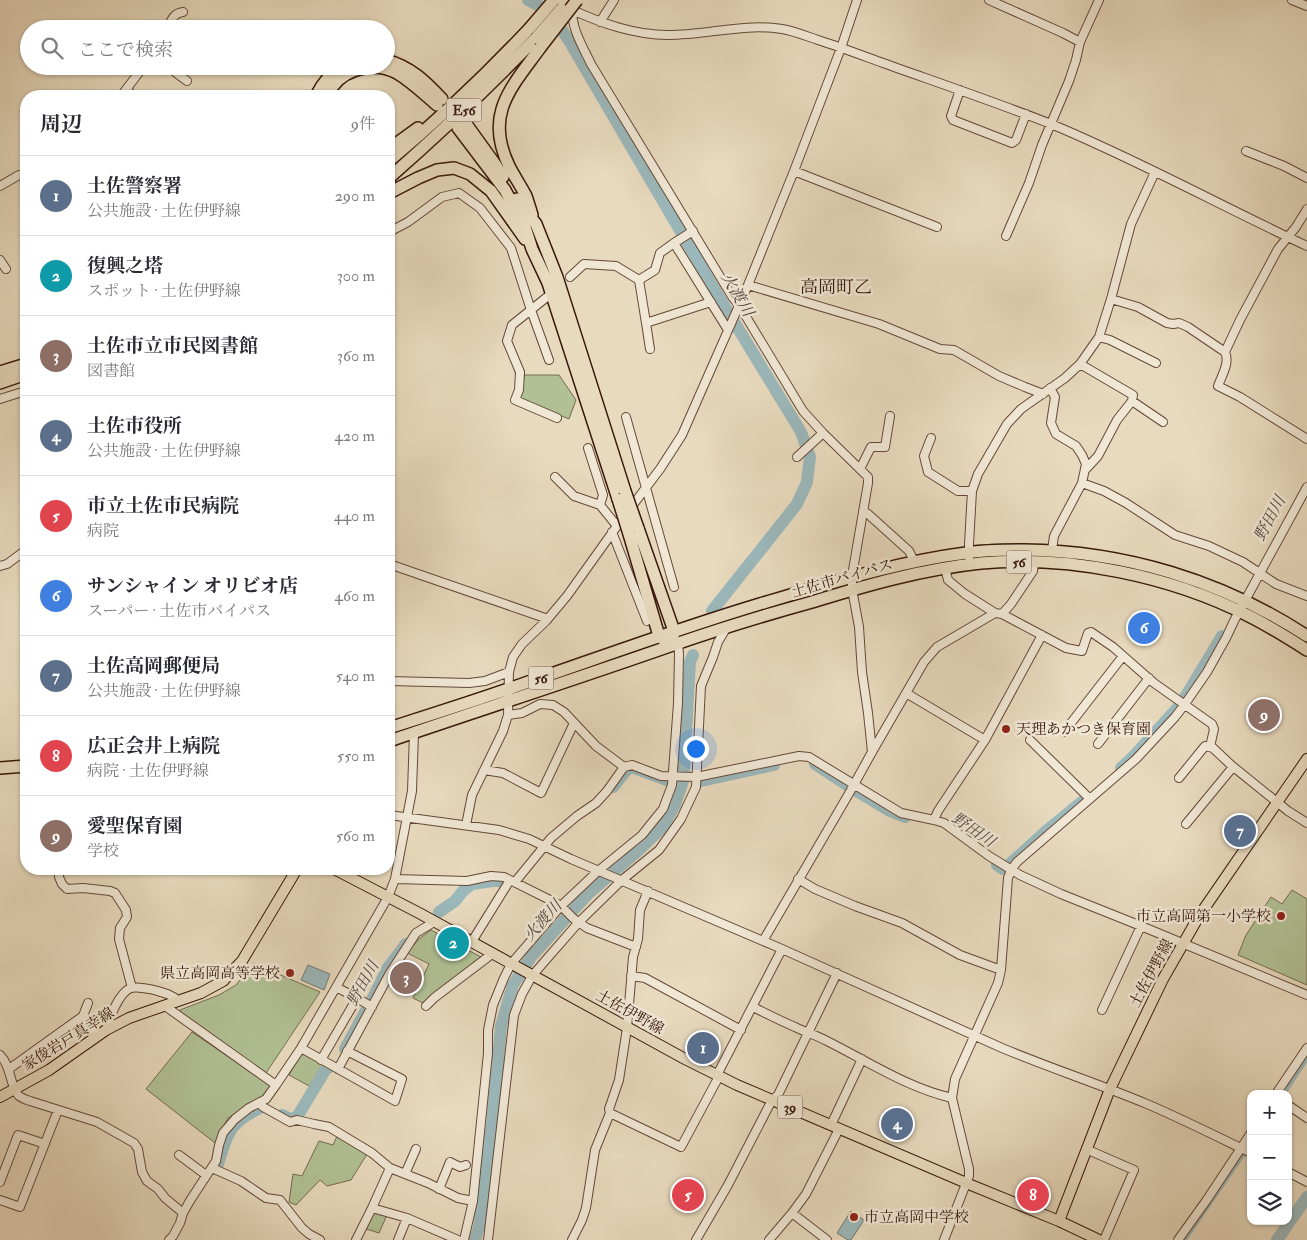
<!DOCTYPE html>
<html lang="ja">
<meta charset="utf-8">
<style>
:root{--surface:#fff;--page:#f7f7f7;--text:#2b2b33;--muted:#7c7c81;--line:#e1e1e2;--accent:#0f766e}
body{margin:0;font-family:"IM FELL Double Pica","Noto Serif JP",serif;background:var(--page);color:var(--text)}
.controls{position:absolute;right:15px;bottom:15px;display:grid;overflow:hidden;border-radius:10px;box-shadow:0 1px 4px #0004}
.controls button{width:45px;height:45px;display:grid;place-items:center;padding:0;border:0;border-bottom:1px solid var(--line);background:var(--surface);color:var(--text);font:25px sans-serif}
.you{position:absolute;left:695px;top:748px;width:18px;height:18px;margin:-12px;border:4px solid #fff;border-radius:50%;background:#1a73e8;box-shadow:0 0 0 8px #1a73e833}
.badge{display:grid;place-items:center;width:32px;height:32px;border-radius:50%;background:var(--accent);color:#fff;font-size:16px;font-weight:700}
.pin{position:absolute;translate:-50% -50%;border:2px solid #fff;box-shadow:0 1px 5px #0006}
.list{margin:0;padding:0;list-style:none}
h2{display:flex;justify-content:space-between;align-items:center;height:65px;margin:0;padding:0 20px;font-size:21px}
h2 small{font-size:16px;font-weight:400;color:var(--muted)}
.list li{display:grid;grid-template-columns:32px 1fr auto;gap:15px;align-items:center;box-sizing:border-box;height:80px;padding:0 20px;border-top:1px solid var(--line)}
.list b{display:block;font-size:19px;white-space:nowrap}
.list p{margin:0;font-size:16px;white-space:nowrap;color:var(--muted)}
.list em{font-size:16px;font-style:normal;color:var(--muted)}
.icon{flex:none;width:28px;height:28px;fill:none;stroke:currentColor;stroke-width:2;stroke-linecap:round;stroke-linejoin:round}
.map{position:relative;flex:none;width:1307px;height:1240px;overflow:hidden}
.search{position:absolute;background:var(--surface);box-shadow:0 1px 4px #0004;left:20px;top:20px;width:375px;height:55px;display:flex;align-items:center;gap:12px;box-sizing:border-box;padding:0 18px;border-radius:28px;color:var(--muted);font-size:19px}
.panel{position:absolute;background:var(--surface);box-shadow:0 1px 4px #0004;left:20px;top:90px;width:375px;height:785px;border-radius:20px}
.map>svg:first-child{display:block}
</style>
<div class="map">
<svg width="1307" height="1240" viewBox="0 0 1307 1240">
<rect width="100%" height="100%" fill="#e8dabe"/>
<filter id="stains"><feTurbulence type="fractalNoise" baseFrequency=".004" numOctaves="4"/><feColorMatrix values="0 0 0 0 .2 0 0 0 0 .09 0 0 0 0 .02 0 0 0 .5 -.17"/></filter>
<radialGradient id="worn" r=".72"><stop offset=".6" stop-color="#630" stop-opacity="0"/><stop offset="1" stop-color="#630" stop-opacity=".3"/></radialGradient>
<path fill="#b1c195" stroke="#746c50" d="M524,375H559L576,400L569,419L519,398Z
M1292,890L1307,899V985L1238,955L1246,935L1271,897L1282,904Z
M431,930L481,957L425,1004L413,998L429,964L407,953L419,939Z
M253,963L320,992L266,1073L179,1013L180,1010L219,995L236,985Z
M192,1032L271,1086L260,1098L228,1118L215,1143L146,1089Z
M304,1054L326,1067L313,1088L289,1075L300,1056Z
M338,1134L367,1154L351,1180L327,1186L320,1180L296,1205L289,1202L293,1174L302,1176L319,1141L333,1145Z
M373,1210L387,1215L379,1233L363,1228Z"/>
<path fill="#9bb8bb" stroke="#737874" d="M308,965L330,974L324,990L301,980Z
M851,1211L864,1220L851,1240H848L837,1233Z"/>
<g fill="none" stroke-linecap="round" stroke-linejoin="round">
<path stroke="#9bb8bb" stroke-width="7" d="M1282,1094L1307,1056
M1248,1144L1251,1141
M1183,1240L1242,1154"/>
<path stroke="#9bb8bb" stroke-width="12" d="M528,0L549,11
M553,16L571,44L719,297L801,432L810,457L807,482L797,504L712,611
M1184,699L1222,636
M815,764L847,785L890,811L905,817
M1121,768L1132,758L1181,704
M701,781L774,765
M613,787L628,768H634L669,781
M997,865L1003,869L1010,864L1045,832L1083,801
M439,912L455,901L463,891L472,884L492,881H505
M345,1049L375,994L387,969L406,944
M282,1115C288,1118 291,1120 297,1117L326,1069L328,1068
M215,1169L217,1167C227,1135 228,1123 260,1108
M475,1240L479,1227L492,1124L501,1026L513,985L531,957L576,907L589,893L639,850L662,828L675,805L683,781L684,768L690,662L693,655
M1277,1240L1307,1197"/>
<g stroke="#644837" stroke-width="10">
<path id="minor" d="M989,0L1063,33L1080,42
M1292,0L1307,6
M570,9C601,23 634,35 668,35C707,35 743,23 782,29C794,31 806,36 818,40C840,47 861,55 883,63C939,83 995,102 1051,124C1138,160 1221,206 1307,246
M572,10C572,30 583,47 591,64L733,298L739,305L803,411L823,433L868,477V483L852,576V589L859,627L862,672L868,713L872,752
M600,22L614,0
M167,29C171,21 173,13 183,12
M167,66L187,81
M127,89L133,96
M960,90L951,116L953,120L1012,143L1016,140L1026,114
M121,96L144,66
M1246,151L1284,166L1307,178
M794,171L937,227
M0,186L19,175
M1307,209L1296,227L1278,249L1240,320L1225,352C1230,363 1222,375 1218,386L1240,397L1307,439
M693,231L674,243L728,330
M389,232L408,222L442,197L459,193L480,208L511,248L531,310L549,360
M1006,236L1029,183L1042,145L1069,81L1076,60L1080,42L1099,0
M674,243L660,253L655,270L639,280L646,323L711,302
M0,260L6,269
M570,277L584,264L616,266L639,280
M748,285L879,324L940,349L954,350L999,376L1025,387L1043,394
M547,297L512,325L507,341L520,372L519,390L515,400L557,418
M1111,299L1138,307L1167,323L1173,324L1179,323L1188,327L1225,352
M646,323L650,349
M1099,337L1110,340L1156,363
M1080,364L1133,395L1132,401
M1050,388L1055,397L1051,423L1056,434L1076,446L1082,455L1086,464L1082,483L1054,536L1052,550
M0,399L19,393
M626,417L674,587
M931,438L924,456L928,472L958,491H972
M588,448L603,495L600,505L617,526
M797,457L823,433
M860,469L871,447H885L890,416
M1085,470L1098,456L1117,420L1132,401L1163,422
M555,477L574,496L600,505
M1082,483L1104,491L1126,503L1175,535L1209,546L1243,562L1276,584L1307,596
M863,511L868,514L909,551L914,561
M612,532L647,621
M969,557V544L972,491L978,474L1007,424L1021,409L1065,378L1080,364L1099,337L1111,299L1131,224L1155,172
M389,564L548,619
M0,566L7,564L26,550
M945,568L948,580L965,594L995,613
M1002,614L1011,604L1033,571L1034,562
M389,681L469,683L485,681L509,672
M906,693L985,740L938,811L934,820
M508,715L522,713L540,704L553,705L564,712L596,746L624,767
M1064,732L1123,656
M985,740L1042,635
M1030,740L1090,799
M1098,744L1149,678
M484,770L503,773L541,793L574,723
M1179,778L1205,746L1213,748L1231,765L1288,811L1307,823
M389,815L499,830L529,839L571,859L782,949L1002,1048C1050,1068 1099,1084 1147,1104C1182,1119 1216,1136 1251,1153
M1186,824L1233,767
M466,825L472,795L503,731L508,715L509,672L513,657L522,644L546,621L567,596L617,526L660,469L682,435L748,285L794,171L841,48L857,0
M59,869V877L62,884L67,889L83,888L110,891L115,893L126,910L127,917L120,928L119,939L132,988
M395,879L467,881L491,876L504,877L552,901L561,906L574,919L587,928L636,947
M798,879L815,889L855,906L902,923L960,955L1001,970
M515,882L551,838L577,816L596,803L607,791L624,767L632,765L661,776L696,777L799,756L809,757L901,813L934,820L944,823L989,856L1020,875L1061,894L1141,926L1307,995
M763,941L851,790L872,752L924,662L937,647L995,613L1002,614L1066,648L1082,651L1088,633L1091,632L1113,647L1154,683L1212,724L1214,729L1210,747
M471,943L510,880
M631,976L645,978L741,1030
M357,998L372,1007
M88,1003L83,1016L98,1036
M165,1006L276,1085
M426,1006L434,998L492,954
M753,1007C767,1014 781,1021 795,1027C805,1032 816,1035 827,1041C867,1061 908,1088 952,1098
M1102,1010L1141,926
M106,1030C109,1019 119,992 131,988C138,986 148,989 154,990C164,993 171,994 179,1001
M301,1048L395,1101L402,1079L347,1051
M0,1055C12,1067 9,1085 19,1096C22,1098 26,1100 30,1101L97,1122L134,1143L138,1149L142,1172L147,1181L158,1189L165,1198L183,1213
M321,1060L357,998L336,987
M9,1069L83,1016
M338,1069L390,973L416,933L434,922
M1276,1094L1307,1048
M260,1103L263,1107L290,1122L297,1120L314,1124L329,1127L372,1153L390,1168L428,1183L458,1198L473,1201
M1288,1105L1307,1118
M610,1113L681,1147L717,1080V1075L782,949
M831,1125L862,1059
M1086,1149L1134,1170L1104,1240
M179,1155L206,1175
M212,1168L241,1181L266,1198L280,1200L302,1228L309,1234L320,1240
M1288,1172L1307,1182
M405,1174L416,1149
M0,1182L18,1135L45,1144
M439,1189L450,1162L460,1167L466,1165
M0,1200L20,1207L58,1110
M372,1208L407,1218L458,1240
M792,1213L827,1240
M169,1240L173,1236L180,1223L183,1213L191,1199L216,1161L219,1145L223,1133L235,1119L249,1108L266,1099L276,1085L301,1048L388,897L395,879L412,791L414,733
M356,1240L372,1208L390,1168
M398,1240L407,1218
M464,1240L473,1201L488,1053V1030L493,1005L504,978L511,964L561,906L598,871L642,835L663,809L672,785L678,703L679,654L678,643
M488,1240L514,1015L522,994L532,976L551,954L579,922L622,880L659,850L681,819L696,787L701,686L713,657L718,642L727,627
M572,1240L582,1220L586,1208L595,1150L610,1113L609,1109L619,1080L627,1028L633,957L638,939L640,910L648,891
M696,1240L728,1185L772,1100L778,1095L837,973
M769,1240L792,1213L806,1194L839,1129
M944,1240L969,1176V1169L952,1098L955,1079L998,983L1001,970L1008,878L1011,870L1017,862L1136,759L1175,717L1185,704L1207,672L1226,638L1235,619L1307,487
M1178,1240L1206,1201L1251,1133"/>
</g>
<g stroke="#38170a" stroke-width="12">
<path id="major" d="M334,869L419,913L685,1059L737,1085L971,1185L1059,1221L1099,1240
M0,1097L49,1070L106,1030L129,1018L201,993L223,981L242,961L297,869
M1059,1221L1110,1089L1163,979L1199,916L1307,759"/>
</g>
<g stroke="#38170a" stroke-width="14">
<path id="highway" d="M386,60C411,67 425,81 442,99
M316,96C322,84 330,73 342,66
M327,96C329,93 330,89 333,86C347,67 377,62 397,73C412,82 424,94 437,105
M464,121L495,164L503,177
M458,128L505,190L525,227L532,249L548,283L618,499
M389,149L418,128
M389,161C438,120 485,76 529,29
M389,178C440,133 489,87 536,38
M389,193L418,178L437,170L454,168L470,174L491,191L525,239
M517,199L536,224L557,277L625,491
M532,215C530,208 528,202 526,196C521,186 514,176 509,166C484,114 511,88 540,48
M0,372L26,364
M0,383L26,374
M638,528L674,631L673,637
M629,534L659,636L664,640
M389,728C436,713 484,698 531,681C607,655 683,627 760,604C828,584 896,562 966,553C985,550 1005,550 1024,550C1125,551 1223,581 1307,636
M389,741C483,709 579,678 673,645C719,629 765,615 812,602C867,585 923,569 981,563C1069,555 1171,576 1249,616C1269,626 1288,638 1307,650
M0,768L26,766"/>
</g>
<use href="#minor" stroke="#f0e7d5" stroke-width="8"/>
<use href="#major" stroke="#e8dabe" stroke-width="10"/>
<use href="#highway" stroke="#e8dabe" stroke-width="11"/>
<g stroke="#38170a" stroke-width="14" stroke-linecap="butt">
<path id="highway-bridge" d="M529,29L554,0
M536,38L561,9
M540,48L577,0
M625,491L638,528
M618,499L629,534"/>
</g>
<use href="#highway-bridge" stroke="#e8dabe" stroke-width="11"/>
</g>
<g fill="#8f2418" stroke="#f0e7d5" stroke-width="2">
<circle cx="1006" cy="729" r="5"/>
<circle cx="1281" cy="916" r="5"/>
<circle cx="290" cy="973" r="5"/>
<circle cx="854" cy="1217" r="5"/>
</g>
<g text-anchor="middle" stroke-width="5" stroke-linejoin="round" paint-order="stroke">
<g fill="#f0e7d5" stroke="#6f5547" stroke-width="1">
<rect x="446.5" y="98.5" width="35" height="23" rx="4"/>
<rect x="1006.5" y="550.5" width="25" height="23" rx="4"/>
<rect x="528.5" y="666.5" width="25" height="23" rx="4"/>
<rect x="777.5" y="1095.5" width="25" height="23" rx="4"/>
</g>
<g font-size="14" font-weight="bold" fill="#38170a">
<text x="464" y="115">E56</text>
<text x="1019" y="567">56</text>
<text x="541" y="683">56</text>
<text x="790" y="1112">39</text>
</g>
<g font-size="15" fill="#38170a" stroke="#f0e7d5">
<text transform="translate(842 578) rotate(-16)" y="5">土佐市バイパス</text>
<text transform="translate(1151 973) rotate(-62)" y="5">土佐伊野線</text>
<text transform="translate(630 1012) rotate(29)" y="5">土佐伊野線</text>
<text transform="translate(68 1039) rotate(-32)" y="5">家俊岩戸真幸線</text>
</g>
<g font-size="15" fill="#38170a" stroke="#f0e7d5" text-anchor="start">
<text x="1016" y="734">天理あかつき保育園</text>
<text x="1271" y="921" text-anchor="end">市立高岡第一小学校</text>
<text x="280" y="978" text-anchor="end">県立高岡高等学校</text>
<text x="864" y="1222">市立高岡中学校</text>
</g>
<g font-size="16" font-style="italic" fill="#56473f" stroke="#f0e7d5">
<text transform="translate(738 294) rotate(59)" y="6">火渡川</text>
<text transform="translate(1269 518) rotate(-62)" y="6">野田川</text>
<text transform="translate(974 829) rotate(34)" y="6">野田川</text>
<text transform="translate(542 920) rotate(-48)" y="6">火渡川</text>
<text transform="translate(362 983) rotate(-61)" y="6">野田川</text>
</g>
<g font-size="18" fill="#38170a" stroke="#f0e7d5">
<text x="836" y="293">高岡町乙</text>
</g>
</g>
<rect width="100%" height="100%" filter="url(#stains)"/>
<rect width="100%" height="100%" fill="url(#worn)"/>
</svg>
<div class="controls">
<button>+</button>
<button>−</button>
<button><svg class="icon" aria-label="layers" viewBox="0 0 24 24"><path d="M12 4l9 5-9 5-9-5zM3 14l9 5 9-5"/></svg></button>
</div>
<div class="you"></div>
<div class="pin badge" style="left:703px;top:1048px;background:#5c6f8a">1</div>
<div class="pin badge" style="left:453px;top:943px;background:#0f9aa8">2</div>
<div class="pin badge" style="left:406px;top:978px;background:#8d6e63">3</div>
<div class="pin badge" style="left:897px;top:1124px;background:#5c6f8a">4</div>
<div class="pin badge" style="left:688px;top:1195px;background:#e0444e">5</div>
<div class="pin badge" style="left:1144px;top:628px;background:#3f7fe0">6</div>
<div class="pin badge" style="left:1240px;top:831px;background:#5c6f8a">7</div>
<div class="pin badge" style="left:1033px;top:1195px;background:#e0444e">8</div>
<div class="pin badge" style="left:1264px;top:715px;background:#8d6e63">9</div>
<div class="search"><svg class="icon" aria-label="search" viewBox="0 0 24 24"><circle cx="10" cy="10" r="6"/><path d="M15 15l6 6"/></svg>ここで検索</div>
<section class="panel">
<h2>周辺<small>9件</small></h2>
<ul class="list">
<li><span class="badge" style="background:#5c6f8a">1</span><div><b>土佐警察署</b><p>公共施設 · 土佐伊野線</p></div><em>290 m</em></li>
<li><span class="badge" style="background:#0f9aa8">2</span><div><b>復興之塔</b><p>スポット · 土佐伊野線</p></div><em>300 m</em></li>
<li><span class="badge" style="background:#8d6e63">3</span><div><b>土佐市立市民図書館</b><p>図書館</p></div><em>360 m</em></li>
<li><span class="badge" style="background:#5c6f8a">4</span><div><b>土佐市役所</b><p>公共施設 · 土佐伊野線</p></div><em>420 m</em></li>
<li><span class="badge" style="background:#e0444e">5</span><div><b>市立土佐市民病院</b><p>病院</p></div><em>440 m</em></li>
<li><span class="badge" style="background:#3f7fe0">6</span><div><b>サンシャイン オリビオ店</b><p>スーパー · 土佐市バイパス</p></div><em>460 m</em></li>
<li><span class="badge" style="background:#5c6f8a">7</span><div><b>土佐高岡郵便局</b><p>公共施設 · 土佐伊野線</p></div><em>540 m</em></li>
<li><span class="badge" style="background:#e0444e">8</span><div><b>広正会井上病院</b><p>病院 · 土佐伊野線</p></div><em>550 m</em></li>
<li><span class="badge" style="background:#8d6e63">9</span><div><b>愛聖保育園</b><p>学校</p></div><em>560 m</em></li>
</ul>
</section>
</div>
